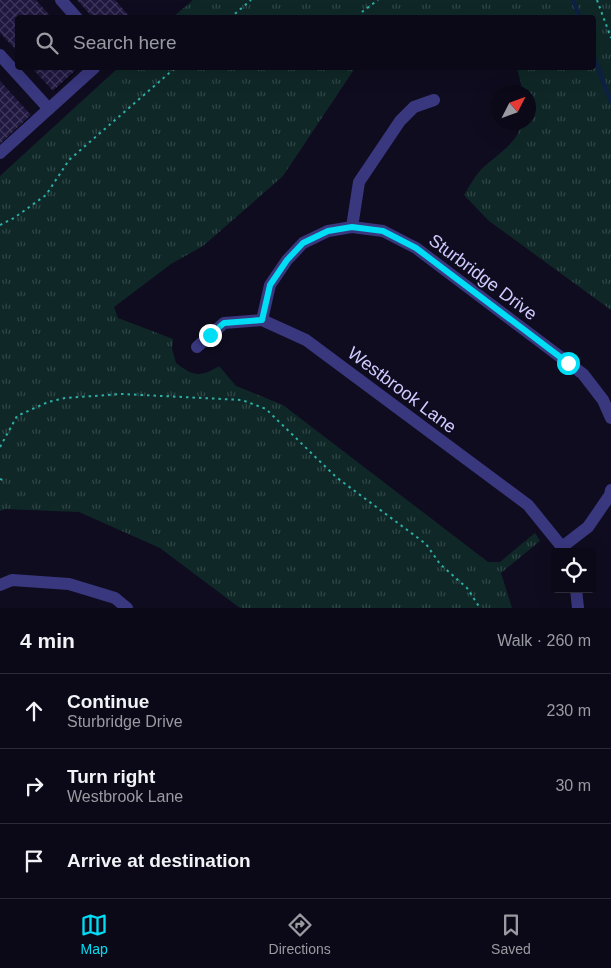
<!DOCTYPE html>
<meta charset="utf-8">
<style>
:root{--surface:#0b0917;--page:#141220;--text:#f1f3f6;--muted:#9a9aa1;--line:#2b2a36;--accent:#01ddf4}
body{margin:0;font-family:Helvetica,sans-serif;background:var(--page);color:var(--text)}
.controls{position:absolute;right:15px;bottom:15px;display:grid;overflow:hidden;border-radius:5px;box-shadow:0 5px 20px #0002}
.controls button{width:45px;height:45px;display:grid;place-items:center;padding:0;border:0;border-bottom:1px solid var(--line);background:var(--surface);color:var(--text);font:25px sans-serif}
.compass{position:absolute;left:491px;top:85px;width:45px;height:45px;border-radius:50%;background:var(--surface);box-shadow:0 5px 20px #0002;rotate:48deg}
.stop{position:absolute;width:15px;height:15px;margin:-11px;border:4px solid #01ddf4;border-radius:50%;background:#fff}
.stop.end{background:#01ddf4;border-color:#fff;box-shadow:0 1px 5px #0008}
.list{margin:0;padding:0;list-style:none}
h2{display:flex;justify-content:space-between;align-items:center;height:65px;margin:0;padding:0 20px;font-size:21px}
h2 small{font-size:16px;font-weight:400;color:var(--muted)}
.list li{display:grid;grid-template-columns:32px 1fr auto;gap:15px;align-items:center;box-sizing:border-box;height:75px;padding:0 20px;border-top:1px solid var(--line)}
.list b{display:block;font-size:19px;white-space:nowrap}
.list p{margin:0;font-size:16px;white-space:nowrap;color:var(--muted)}
.list em{font-size:16px;font-style:normal;color:var(--muted)}
.icon{flex:none;width:28px;height:28px;fill:none;stroke:currentColor;stroke-width:2;stroke-linecap:round;stroke-linejoin:round}
.map{position:relative;flex:none;width:611px;height:608px;overflow:hidden}
.search{position:absolute;background:var(--surface);box-shadow:0 5px 20px #0002;left:15px;right:15px;top:15px;height:55px;display:flex;align-items:center;gap:12px;box-sizing:border-box;padding:0 18px;border-radius:5px;color:var(--muted);font-size:19px}
.sheet{height:290px;background:var(--surface)}
nav{display:flex;justify-content:space-around;align-items:center;box-sizing:border-box;height:70px;border-top:1px solid var(--line);background:var(--surface);font-size:14px;color:var(--muted)}
nav a{display:grid;justify-items:center;gap:2px}
nav .on{color:var(--accent)}
.map>svg:first-child{display:block}
</style>
<div class="map">
<svg width="611" height="608" viewBox="0 0 611 608">
<defs>
<pattern id="grass-tufts" width="24" height="20" patternUnits="userSpaceOnUse" patternTransform="scale(1.25)"><rect width="24" height="20" fill="#0f2827"/><path d="M3 7l-1-3M5 7V3M7 7l1-3M15 17l-1-3M17 17v-4M19 17l1-3" fill="none" stroke="#314647"/></pattern>
<pattern id="building-cross-hatch" width="8" height="8" patternUnits="userSpaceOnUse" patternTransform="scale(1.25)"><rect width="8" height="8" fill="#20183f"/><path d="M0 0l8 8M0 8l8-8" fill="none" stroke="#3f385c"/></pattern>
</defs>
<rect width="100%" height="100%" fill="#0f0c1f"/>
<path fill="url(#grass-tufts)" d="M193,0H611V310L489,221L464,195C469,187 473,179 479,172C490,159 520,143 521,123L528,122V92H523L517,68H594V18H433L425,16L422,18L173,17Z
M118,68H355L283,176L203,246L171,264L114,307L118,318L173,339L172,349L176,363C193,376 200,378 219,366L236,386L283,405L488,562H500L535,533L540,541L501,573L512,608H240L160,548L79,512L5,509L0,511V176Z"/>
<path fill="#0007" d="M33,68H80L55,91Z
M0,82L31,117L2,144L0,142Z"/>
<g fill="none" stroke-linecap="round" stroke-linejoin="round">
<path stroke="#0c2143" stroke-width="4" d="M573,0L580,18
M594,57L611,102"/>
</g>
<path fill="url(#building-cross-hatch)" d="M0,0H36L52,18H18V52L0,33Z
M77,0H115L131,18H93Z
M32,68H78L53,91Z
M0,81L31,115L0,144Z"/>
<g fill="none" stroke-linecap="round" stroke-linejoin="round">
<path stroke="#2dafa7" stroke-width="2" stroke-dasharray="2.5 4" stroke-linecap="butt" d="M597,0L611,38
M230,18L251,0
M359,18L363,11L378,0
M0,225L14,218L46,195L69,160L175,68
M0,447L17,416L48,402L65,398L122,394L242,400L266,409L336,477L426,544L440,564L467,588L480,608
M0,479L5,481"/>
<path stroke="#39377e" stroke-width="12" d="M61,0L77,18
M0,55L49,109
M0,153L94,68
M352,227L359,182L400,121L414,107L434,100
M262,320L270,285L287,260L303,243L328,231L352,227L383,231L416,248L583,374L603,400L611,418
M197,347L224,323L262,320L306,340L528,505L562,547L564,552
M562,547L588,527L610,495L611,490
M0,585L12,580L69,584L115,598L127,608
M576,589L578,608"/>
</g>
<g fill="none" stroke-linecap="round" stroke-linejoin="round">
<path stroke="#01ddf4" stroke-width="6" d="M210,335L224,323L262,320L270,285L287,260L303,243L328,231L352,227L383,231L416,248L568,363"/>
</g>
<g text-anchor="middle" stroke-width="4" stroke-linejoin="round" paint-order="stroke">
<g font-size="18" fill="#d0caff" stroke="#0f0c1f">
<text transform="translate(483 277) rotate(37)" y="6">Sturbridge Drive</text>
<text transform="translate(402 390) rotate(37)" y="6">Westbrook Lane</text>
</g>
</g>
</svg>
<div class="controls">
<button><svg class="icon" aria-label="locate" viewBox="0 0 24 24"><circle cx="12" cy="12" r="6"/><path d="M12 2v4M12 18v4M2 12h4M18 12h4"/></svg></button>
</div>
<svg class="compass" viewBox="-18 -18 36 36"><path d="M0-13l5 13h-10z" fill="#e53935"/><path d="M0 13l5-13h-10z" fill="#9a9aa1"/></svg>
<div class="stop" style="left:568px;top:363px"></div>
<div class="stop end" style="left:210px;top:335px"></div>
<div class="search"><svg class="icon" aria-label="search" viewBox="0 0 24 24"><circle cx="10" cy="10" r="6"/><path d="M15 15l6 6"/></svg>Search here</div>
</div>
<section class="sheet">
<h2>4 min<small>Walk · 260 m</small></h2>
<ul class="list">
<li><svg class="icon" aria-label="ahead" viewBox="0 0 24 24"><path d="M12 20V5M6 11l6-6 6 6"/></svg><div><b>Continue</b><p>Sturbridge Drive</p></div><em>230 m</em></li>
<li><svg class="icon" aria-label="right" viewBox="0 0 24 24"><path d="M7 20v-9h11M14 6l5 5-5 5"/></svg><div><b>Turn right</b><p>Westbrook Lane</p></div><em>30 m</em></li>
<li><svg class="icon" aria-label="arrive" viewBox="0 0 24 24"><path d="M6 21V4h12l-3 4 3 4H6"/></svg><div><b>Arrive at destination</b></div></li>
</ul>
</section>
<nav>
<a class="on"><svg class="icon" aria-label="map" viewBox="0 0 24 24"><path d="M3 6l6-2 6 2 6-2v14l-6 2-6-2-6 2zM9 4v14M15 6v14"/></svg>Map</a>
<a><svg class="icon" aria-label="directions" viewBox="0 0 24 24"><path d="M12 3l9 9-9 9-9-9zM9 14v-3h6M13 9l2 2-2 2"/></svg>Directions</a>
<a><svg class="icon" aria-label="saved" viewBox="0 0 24 24"><path d="M7 4h10v16l-5-4-5 4z"/></svg>Saved</a>
</nav>
